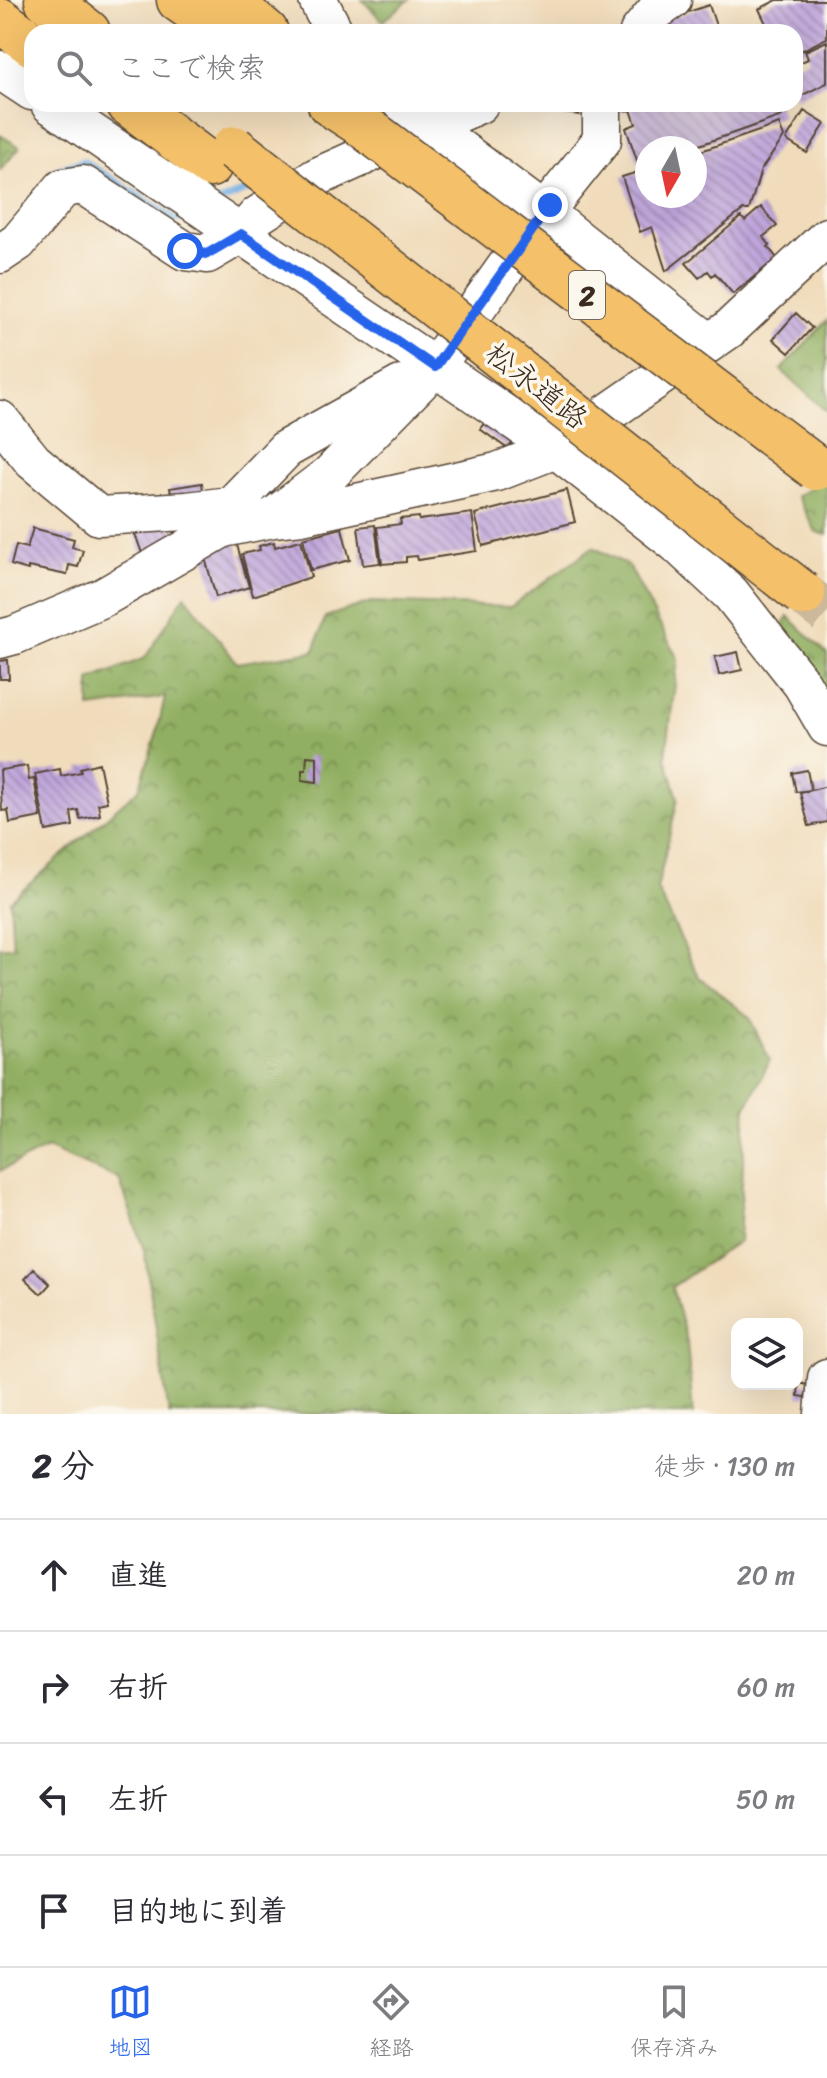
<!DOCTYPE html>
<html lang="ja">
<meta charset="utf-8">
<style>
:root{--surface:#fff;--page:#f2f2f3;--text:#2b2b33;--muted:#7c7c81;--line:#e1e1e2;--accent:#2563eb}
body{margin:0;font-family:Sriracha,"Klee One",sans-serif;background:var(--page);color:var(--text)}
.controls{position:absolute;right:24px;bottom:24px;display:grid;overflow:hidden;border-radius:16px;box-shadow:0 8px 32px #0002}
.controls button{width:72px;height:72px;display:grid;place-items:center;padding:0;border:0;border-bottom:2px solid var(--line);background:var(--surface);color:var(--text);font:40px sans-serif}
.compass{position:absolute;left:635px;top:136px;width:72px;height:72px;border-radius:50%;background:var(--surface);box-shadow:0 8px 32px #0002;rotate:189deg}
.stop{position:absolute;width:24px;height:24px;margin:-18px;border:6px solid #2563eb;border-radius:50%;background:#fff}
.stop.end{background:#2563eb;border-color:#fff;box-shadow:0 2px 8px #0008}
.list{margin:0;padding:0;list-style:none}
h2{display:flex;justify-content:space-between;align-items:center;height:104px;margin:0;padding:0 32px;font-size:34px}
h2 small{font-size:26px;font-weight:400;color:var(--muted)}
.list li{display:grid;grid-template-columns:52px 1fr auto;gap:24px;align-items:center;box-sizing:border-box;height:112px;padding:0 32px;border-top:2px solid var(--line)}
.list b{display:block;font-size:30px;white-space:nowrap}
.list em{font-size:26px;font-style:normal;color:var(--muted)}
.icon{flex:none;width:44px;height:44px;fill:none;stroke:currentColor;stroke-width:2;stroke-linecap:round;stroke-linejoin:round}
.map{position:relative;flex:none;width:827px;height:1414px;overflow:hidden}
.search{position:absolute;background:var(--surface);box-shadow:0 8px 32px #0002;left:24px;right:24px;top:24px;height:88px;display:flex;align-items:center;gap:20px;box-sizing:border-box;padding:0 28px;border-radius:24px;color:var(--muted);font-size:30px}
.sheet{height:552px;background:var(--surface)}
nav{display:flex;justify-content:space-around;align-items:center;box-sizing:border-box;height:112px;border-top:2px solid var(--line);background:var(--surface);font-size:22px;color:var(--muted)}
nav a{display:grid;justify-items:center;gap:4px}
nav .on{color:var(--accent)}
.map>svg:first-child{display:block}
</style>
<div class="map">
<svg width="827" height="1414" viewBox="0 0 827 1414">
<defs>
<pattern id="forest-crowns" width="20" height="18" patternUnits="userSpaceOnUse" patternTransform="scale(2)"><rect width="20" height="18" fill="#91af62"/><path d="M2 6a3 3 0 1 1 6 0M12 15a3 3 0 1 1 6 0" fill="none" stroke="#788f50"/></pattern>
<pattern id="building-back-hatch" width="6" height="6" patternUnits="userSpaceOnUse" patternTransform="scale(2)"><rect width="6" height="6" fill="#bea4da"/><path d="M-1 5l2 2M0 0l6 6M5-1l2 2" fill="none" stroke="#9c86b0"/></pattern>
</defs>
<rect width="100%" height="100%" fill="#fbf7ec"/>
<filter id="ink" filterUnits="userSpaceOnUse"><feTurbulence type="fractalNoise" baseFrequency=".0125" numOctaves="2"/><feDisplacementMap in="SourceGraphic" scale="16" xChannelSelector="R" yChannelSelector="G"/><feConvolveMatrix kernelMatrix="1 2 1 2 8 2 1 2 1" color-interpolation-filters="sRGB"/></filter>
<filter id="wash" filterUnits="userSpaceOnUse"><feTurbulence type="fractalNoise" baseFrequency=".006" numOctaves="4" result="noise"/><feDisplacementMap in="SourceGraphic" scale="32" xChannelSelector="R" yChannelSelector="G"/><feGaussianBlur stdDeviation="1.8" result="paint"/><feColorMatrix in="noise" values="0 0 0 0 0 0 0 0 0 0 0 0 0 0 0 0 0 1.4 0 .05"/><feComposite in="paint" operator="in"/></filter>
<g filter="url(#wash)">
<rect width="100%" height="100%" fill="#f0dbba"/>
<path fill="url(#forest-crowns)" stroke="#666c40" stroke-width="2" d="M362,0H409L383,21Z
M0,135L20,147L0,170Z
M827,320V412L781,370Z
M827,478V535L816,532L797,496Z
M593,547L629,566L678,659L666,757L678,798L657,889L699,977L749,1017L770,1060L746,1108L739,1241L672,1287L687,1342L693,1414H169L144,1250L119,1179L47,1148L0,1171V947H13L10,901L139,789L157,732L165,697L90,708V680L145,658L185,595L237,663L314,651L325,617L371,602L510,607Z
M788,616L827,654V703L779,633Z"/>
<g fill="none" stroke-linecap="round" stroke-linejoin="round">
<path stroke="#72aee4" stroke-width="7" d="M50,179L54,171L83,161L177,220L189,215
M215,204L259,185"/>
</g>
<g id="blocks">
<path fill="url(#building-back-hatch)" d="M777,0H827V38L795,54V32H770L759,9Z
M709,5L718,32H654L667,19Z
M744,24L747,32H722Z
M827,41V83L795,99V65L808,59L805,51Z
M548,104H581L579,115L547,111Z
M616,104H778L782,116L691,148H647V164L639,166L626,128L636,124L631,110L620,111Z
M804,111L825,124L807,153L786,140Z
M779,124L784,137L761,170L749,210H743L666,271L652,227L640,232L622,177L647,169V196H695V153Z
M761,207L777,226L763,237L770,245L768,247L777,258L733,294L715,273L712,276L708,271L699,278L686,263L741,217L745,221Z
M796,313L812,328L789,353L773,339Z
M485,422L512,443L508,449L480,429Z
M202,483L204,499L173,504L170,488Z
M567,490L575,522L483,546L475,514Z
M472,513L477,551L418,560L417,556L406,557V562L382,564L377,527L401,524L400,519L419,517V520Z
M172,519L176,530L173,531L175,537L142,553L135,534Z
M375,525L380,563L363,565L358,527Z
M33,528L74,539L72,547L83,550L78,567L69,565L67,575L28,567V570L11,565L16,545L27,548Z
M342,528L350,560L311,570L303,538Z
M235,538L249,587L216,597L202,547Z
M301,540L311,577L253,596L242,554L260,550L259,546L274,542L275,547Z
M738,652L742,670L719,675L715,657Z
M8,660L9,679H0V661Z
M307,756L317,757V782L302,780V770H306Z
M99,763L107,802L98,804L100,815L80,819L78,810L71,812L73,826L46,831L35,774L60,769L61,776L81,772L80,768Z
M27,766L29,780L34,779L41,817L10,823L8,810L2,811L0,770Z
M807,770L811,790L796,792L792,773Z
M827,786V822L809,826L800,793Z
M34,1269L50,1284L41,1294L25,1279Z
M799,1383L808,1385L805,1397L798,1396Z"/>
</g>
</g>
<g filter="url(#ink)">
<use href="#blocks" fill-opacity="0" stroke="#564535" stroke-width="2"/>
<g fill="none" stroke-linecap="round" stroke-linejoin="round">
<path stroke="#ccb89b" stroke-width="44" stroke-dasharray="44 22" stroke-linecap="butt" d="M803,594L827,613"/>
<g stroke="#564535" stroke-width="41">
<path id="minor" d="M318,0L334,32
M639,32L656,11L672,0
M0,70L32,91
M50,104L556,449L676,543L731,594L802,684L827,727
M400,104L545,213L709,343
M0,254L18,242L63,188L83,185L185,251L207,254L241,234L257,216L317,177L479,104
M0,420L33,461L99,516L187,511L231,506L286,449L401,385
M275,516L329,475L435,367L550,205L602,140V104
M0,639L15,635L104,597L223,528L273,518L302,515L497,472L556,449L728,330L827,237
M824,1414L827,1378"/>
</g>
<g stroke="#564535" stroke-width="47">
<path id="highway" d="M47,0L88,32
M179,0L225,32
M227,0L266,32
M0,20L32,44
M129,104L210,165
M330,104L358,122"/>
</g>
<use href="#minor" stroke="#fff" stroke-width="38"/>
<use href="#highway" stroke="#f4c16a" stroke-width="44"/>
<g stroke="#564535" stroke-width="47" stroke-linecap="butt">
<path id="highway-bridge" d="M358,122L816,468
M234,148L803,594"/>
</g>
<use href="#highway-bridge" stroke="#f4c16a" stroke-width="44"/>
</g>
</g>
<g fill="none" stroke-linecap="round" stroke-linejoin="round" filter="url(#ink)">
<path stroke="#2563eb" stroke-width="10" d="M185,251L207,254L241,234L435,367L550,205"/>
</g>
<g text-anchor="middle" stroke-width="7" stroke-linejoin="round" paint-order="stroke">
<rect fill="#fbf7ec" stroke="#75685c" stroke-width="2" x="569" y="271" width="36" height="48" rx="6"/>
<g font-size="28" font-weight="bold" fill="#3b2a1e">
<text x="587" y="305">2</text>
</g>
<g font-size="30" fill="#3b2a1e" stroke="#fbf7ec">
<text transform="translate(537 386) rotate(38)" y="10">松永道路</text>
</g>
</g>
</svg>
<div class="controls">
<button><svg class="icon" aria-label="layers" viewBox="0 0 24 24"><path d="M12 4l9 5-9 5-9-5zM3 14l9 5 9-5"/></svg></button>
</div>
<svg class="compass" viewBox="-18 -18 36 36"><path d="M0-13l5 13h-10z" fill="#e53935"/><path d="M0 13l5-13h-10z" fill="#7c7c81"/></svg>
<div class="stop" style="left:185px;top:251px"></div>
<div class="stop end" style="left:550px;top:205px"></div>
<div class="search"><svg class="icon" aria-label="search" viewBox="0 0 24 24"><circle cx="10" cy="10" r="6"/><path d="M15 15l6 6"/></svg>ここで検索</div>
</div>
<section class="sheet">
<h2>2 分<small>徒歩 · 130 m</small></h2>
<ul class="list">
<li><svg class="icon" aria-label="ahead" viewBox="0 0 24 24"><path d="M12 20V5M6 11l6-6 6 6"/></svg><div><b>直進</b></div><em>20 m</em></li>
<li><svg class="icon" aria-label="right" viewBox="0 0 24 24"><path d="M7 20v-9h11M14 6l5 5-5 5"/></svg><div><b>右折</b></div><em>60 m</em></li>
<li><svg class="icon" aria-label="left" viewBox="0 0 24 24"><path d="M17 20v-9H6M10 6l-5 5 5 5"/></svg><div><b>左折</b></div><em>50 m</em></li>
<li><svg class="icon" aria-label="arrive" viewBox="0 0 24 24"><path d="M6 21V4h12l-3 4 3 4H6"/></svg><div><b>目的地に到着</b></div></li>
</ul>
</section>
<nav>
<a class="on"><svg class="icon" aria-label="map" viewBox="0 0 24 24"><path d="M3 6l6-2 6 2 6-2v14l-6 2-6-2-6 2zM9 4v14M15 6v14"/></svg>地図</a>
<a><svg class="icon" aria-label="directions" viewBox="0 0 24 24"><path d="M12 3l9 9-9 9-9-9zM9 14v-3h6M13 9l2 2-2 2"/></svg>経路</a>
<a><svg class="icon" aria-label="saved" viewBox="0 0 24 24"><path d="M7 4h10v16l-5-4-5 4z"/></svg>保存済み</a>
</nav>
